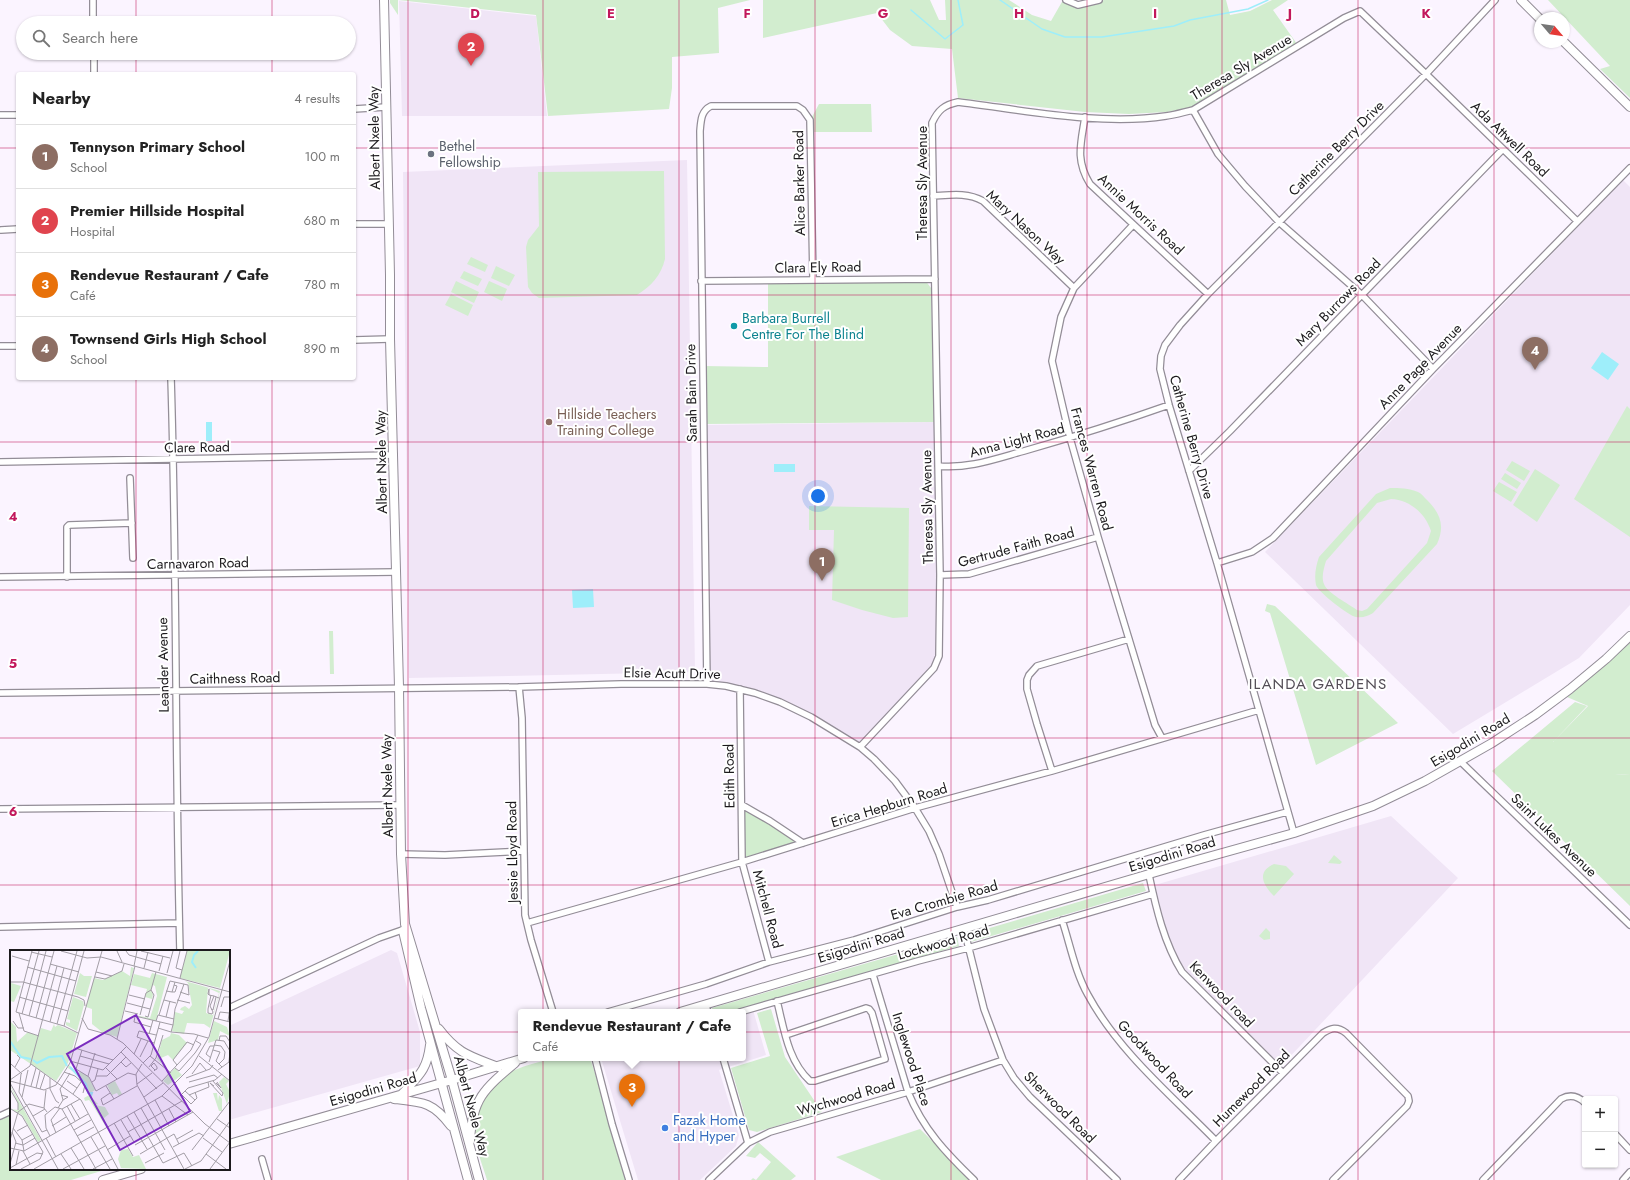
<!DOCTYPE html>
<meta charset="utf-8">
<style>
:root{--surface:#fff;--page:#f2f2f2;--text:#222;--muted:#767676;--line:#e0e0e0;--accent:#696431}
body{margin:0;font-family:Jost,sans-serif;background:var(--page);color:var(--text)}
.controls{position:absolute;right:12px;bottom:12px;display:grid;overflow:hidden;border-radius:4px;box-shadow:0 1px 3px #0004}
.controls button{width:36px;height:36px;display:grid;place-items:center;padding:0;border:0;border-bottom:1px solid var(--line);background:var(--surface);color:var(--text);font:20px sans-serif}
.compass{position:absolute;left:1534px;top:12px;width:36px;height:36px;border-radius:50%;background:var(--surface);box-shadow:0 1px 3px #0004;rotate:119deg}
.you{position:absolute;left:818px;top:496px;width:14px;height:14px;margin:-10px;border:3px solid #fff;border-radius:50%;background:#1a73e8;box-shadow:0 0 0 6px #1a73e833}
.badge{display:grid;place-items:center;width:26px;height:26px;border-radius:50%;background:var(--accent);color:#fff;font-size:13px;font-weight:700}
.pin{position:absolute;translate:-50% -33px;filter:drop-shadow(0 1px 2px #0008)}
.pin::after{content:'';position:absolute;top:21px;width:14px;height:12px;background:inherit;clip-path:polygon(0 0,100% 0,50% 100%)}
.popup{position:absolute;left:518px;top:1009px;width:228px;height:52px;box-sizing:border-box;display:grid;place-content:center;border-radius:4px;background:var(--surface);filter:drop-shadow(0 1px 3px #0005);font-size:13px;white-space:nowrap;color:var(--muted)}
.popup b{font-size:15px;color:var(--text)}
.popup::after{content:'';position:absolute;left:50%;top:100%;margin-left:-8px;border:8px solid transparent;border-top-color:var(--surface)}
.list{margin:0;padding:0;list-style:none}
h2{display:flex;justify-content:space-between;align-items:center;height:52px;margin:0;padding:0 16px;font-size:17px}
h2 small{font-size:13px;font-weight:400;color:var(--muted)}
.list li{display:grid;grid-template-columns:26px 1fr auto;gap:12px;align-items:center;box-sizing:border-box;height:64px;padding:0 16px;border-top:1px solid var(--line)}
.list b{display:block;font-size:15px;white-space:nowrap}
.list p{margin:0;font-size:13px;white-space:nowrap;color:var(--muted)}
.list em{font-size:13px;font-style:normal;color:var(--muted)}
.icon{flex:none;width:22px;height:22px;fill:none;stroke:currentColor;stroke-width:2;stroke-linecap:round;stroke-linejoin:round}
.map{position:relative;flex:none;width:1630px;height:1180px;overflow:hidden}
.search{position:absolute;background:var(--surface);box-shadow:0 1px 3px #0004;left:16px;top:16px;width:340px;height:44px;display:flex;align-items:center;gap:10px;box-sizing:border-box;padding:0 14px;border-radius:22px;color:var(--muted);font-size:15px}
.panel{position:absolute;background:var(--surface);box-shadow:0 1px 3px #0004;left:16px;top:72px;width:340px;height:308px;border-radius:4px}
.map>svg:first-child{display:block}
</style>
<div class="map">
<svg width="1630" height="1180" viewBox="0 0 1630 1180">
<rect width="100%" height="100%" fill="#fbf4ff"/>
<path fill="#f0e5f6" d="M399,1L536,16L547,116H402Z
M687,160L695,672L409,678L403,172Z
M1623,180L1630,187V605L1579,658L1453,734L1265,552Z
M936,422L937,655L932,667L859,745L779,700L708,683L704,425Z
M1391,816L1458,878L1284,1063L1275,1060L1185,970L1175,955L1167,933L1155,885Z
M391,950L397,953L420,1032V1066L229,1120V1026Z
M753,1010L766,1055L719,1070L739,1135L736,1146L700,1180H638L601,1058H743V1013Z"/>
<path fill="#d2edcf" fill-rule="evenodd" d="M390,0H750L718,8L719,53L672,57V88L669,109L548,116L536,15L398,0V15L390,3Z
M763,0H930L939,20H946L945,0H1009L1032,15L1051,21L1063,0L1089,5L1104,0H1226L1230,15L1250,11L1272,0H1288L1273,10L1297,44L1192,107L1167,112L1129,114L1085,112L958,98L952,49L912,46L890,30L877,13L763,38Z
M1548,0H1630V98L1600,69L1610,66Z
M819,104H871L872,132H813L812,117Z
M664,171L665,259C661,276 651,286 637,295L539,298L532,293L528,287L526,247L528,240L539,226L538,172Z
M471,257L488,265L485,272L467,264Z
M496,266L515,275L509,286L491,278Z
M464,271L482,279L478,286L460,278Z
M768,280H925L931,288L934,422L704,424V366L768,367Z
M456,281L479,292L474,303L451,292Z
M489,281L507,289L502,301L484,292Z
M451,294L473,305L468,316L445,305Z
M1627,406L1630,409V537L1574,499Z
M1512,461L1530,471L1524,481L1506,470Z
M1535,469L1560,485L1537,522L1513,505Z
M1505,473L1521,483L1517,489L1501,479Z
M1499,482L1517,492L1511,502L1493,491Z
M1390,488C1399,488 1409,488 1418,492C1421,493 1424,497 1427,500C1441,514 1445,526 1437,544L1373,613C1368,616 1363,618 1356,617C1349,616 1318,592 1316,585C1314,575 1316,566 1319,557L1376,494ZM1391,499C1410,500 1425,513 1431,531L1427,543L1367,609L1362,611L1357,610C1349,604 1327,593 1324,584C1321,577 1324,568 1326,561L1377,503Z
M809,506L909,508L908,617L893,618L862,610L832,600L834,530H809Z
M1267,604L1275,606L1398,723L1316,765L1270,613L1265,611Z
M329,631H333L334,674H330Z
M1630,639V775L1615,774L1630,775V906L1492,771L1575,702L1587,706L1553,742L1588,706L1567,697Z
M743,808L770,823L799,842L744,860Z
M1334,855L1342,862L1340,864L1328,863Z
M1274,864L1286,866L1294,874L1274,896C1263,885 1256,872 1274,864Z
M1143,883L1146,891L971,942L969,934Z
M1266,928L1270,932V939L1264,940L1259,936Z
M957,937L959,946L728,1012H713L712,1008Z
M771,1009L785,1057L822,1112L757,1132L749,1130L731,1068L770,1056L757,1013Z
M553,1058H590L630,1180H487C483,1166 475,1147 474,1133C473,1109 488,1087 507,1074C517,1067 541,1062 553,1058Z
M11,1114V1169H108L71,1180H0V1120Z
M920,1129L972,1180H881L836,1157Z
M758,1142L796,1176L791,1180H751L753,1178L756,1180L771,1162L760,1153L755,1158L746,1156Z"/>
<path fill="#9eeefa" d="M1602,352L1619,364L1608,380L1591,368Z
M206,422H212V441H206Z
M774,464H795V472H774Z
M593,589L594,607L573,608L572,590Z"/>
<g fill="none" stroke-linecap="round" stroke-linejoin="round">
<path stroke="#9eeefa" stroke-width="1.5" d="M1000,0L1042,29L1065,37H1102L1174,26L1190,20L1248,9L1268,0
M911,10L945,39L963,25L958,0"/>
<g stroke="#938d97" stroke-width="8">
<path id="street" d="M93,0V23
M1066,0L1078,5L1099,0
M94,53V74
M354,109L386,107
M1193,110L1218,154L1245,186L1280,223L1362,295L1433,369
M0,115H18
M1085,117C1081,143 1075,160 1090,184L1208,294
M933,196C950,195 967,192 983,201L1074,288
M354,224H389
M1133,225L1074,288L1061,317L1052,361L1070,438L1098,537L1155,725L1162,738
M1,230L18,229
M701,281L935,279
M354,340L390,339
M0,346H18
M171,378C177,569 175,760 180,951
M0,462L394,455
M938,466C968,469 995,459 1024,451C1073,437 1121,422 1169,405
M1189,471L1230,431L1503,149
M130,478L133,558
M1217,563L1252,552L1273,538L1433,369L1630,168
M940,575L969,574L1098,537
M0,577L396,572
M67,577V527L69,525L132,523
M707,684L700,131C701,120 701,111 711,106H797L803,110L810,120L813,279
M519,687L522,718L525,915L531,940L553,1012
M740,689L742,862L769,962
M0,693L519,687L621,684H707L726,686L755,693L780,702L811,717L860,747L874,759L895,781L915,808L929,831L939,854L957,907
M860,747L934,668L939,656L940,575L932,123C938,110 944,105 958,102C1023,110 1101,126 1166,116C1175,115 1184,112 1193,110L1344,18L1360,11L1426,74L1577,221
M1461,762L1630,925
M1052,771L1037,724L1027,689V680L1029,675L1037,666L1129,639
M742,805L770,821L803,843
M0,809L399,805
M1294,833L1217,563L1169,405L1160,369L1161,356L1165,345L1180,325L1208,294L1426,74L1495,0
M401,854L445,855L523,851
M1149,875C1156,908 1164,943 1182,972L1283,1073
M1062,920C1070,944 1075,972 1088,995C1119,1052 1171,1095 1216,1141
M527,923L742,862L915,808L1052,771L1259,710
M0,927L179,923
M964,929L984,1009L1003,1060L1014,1078L1030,1097L1117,1180
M873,975L908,1092C923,1129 946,1153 974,1180
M777,1001C784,1029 788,1061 810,1081H815L885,1059L872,1013L869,1009L866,1008L786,1035
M705,1004L708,1012
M229,1008L379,938L405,929
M608,1012L706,984L769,962L854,940L957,907L988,900L1204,835L1287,812
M740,1012L918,961L968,948L1153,894
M595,1058L612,1124L629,1180
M723,1058L748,1143
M0,1116L11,1111
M1615,1134L1630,1150
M262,1159L268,1180
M709,1180L748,1143L770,1132L908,1092L1003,1060
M1179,1180L1216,1141L1323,1033C1331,1028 1337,1026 1346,1033L1408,1096L1409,1101L1407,1106L1333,1180
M1483,1180L1561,1099C1570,1094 1578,1096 1585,1103
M1623,1180L1630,1172"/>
</g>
<g stroke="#938d97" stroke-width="10">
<path id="secondary" d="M384,0L390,275V339L399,687L401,854L405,924L452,1080L479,1180
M1521,0L1540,19
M1564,42L1630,107
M403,931L421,1008L468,1180
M680,1012L1190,862L1294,833L1373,806L1425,781L1492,743L1535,715L1570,689L1606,659L1630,636
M439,1029C458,1054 470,1056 498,1067
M402,1094C418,1076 427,1071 430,1045
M394,1099C423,1102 433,1102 451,1126
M470,1141C472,1099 484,1089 515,1063
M229,1144L452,1080L524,1058
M103,1180L141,1169"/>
</g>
<use href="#street" stroke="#fff" stroke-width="5.5"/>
<use href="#secondary" stroke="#fff" stroke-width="8"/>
</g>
<path fill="none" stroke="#c2185b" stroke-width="1" stroke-opacity="0.55" d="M136,0V23M272,0V23M408,0V1180M543,0V1180M679,0V1180M815,0V1180M951,0V1180M1087,0V1180M1222,0V1180M1358,0V1180M1494,0V1180M136,53V74M272,53V74M0,148H18M354,148H1630M0,295H18M354,295H1630M136,378V951M272,378V1180M0,442H1630M0,590H1630M0,738H1630M0,885H1630M0,1032H11M229,1032H1630M136,1169V1180"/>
<circle fill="#6b7280" stroke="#fff" stroke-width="1.5" cx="431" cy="154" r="4"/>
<circle fill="#0f9aa8" stroke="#fff" stroke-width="1.5" cx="734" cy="326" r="4"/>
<circle fill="#8d6e63" stroke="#fff" stroke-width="1.5" cx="549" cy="422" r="4"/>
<circle fill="#3f7fe0" stroke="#fff" stroke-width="1.5" cx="665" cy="1128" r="4"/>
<g text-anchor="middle" stroke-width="4" stroke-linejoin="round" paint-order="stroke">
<g font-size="14" fill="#1c1a1d" stroke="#fff">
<text transform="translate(1241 67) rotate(-31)" y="5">Theresa Sly Avenue</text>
<text transform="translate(374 138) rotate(-91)" y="5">Albert Nxele Way</text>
<text transform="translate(1510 139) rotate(44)" y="5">Ada Attwell Road</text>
<text transform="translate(1336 148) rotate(-45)" y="5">Catherine Berry Drive</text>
<text transform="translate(799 183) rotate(-91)" y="5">Alice Barker Road</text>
<text transform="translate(922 183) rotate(-90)" y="5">Theresa Sly Avenue</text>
<text transform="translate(1141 214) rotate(43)" y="5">Annie Morris Road</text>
<text transform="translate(1026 227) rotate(43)" y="5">Mary Nason Way</text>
<text transform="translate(818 267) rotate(-1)" y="5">Clara Ely Road</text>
<text transform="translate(1338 302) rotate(-46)" y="5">Mary Burrows Road</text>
<text transform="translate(1420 366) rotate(-46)" y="5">Anne Page Avenue</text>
<text transform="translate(691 393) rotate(-91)" y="5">Sarah Bain Drive</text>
<text transform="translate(1192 437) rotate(74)" y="5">Catherine Berry Drive</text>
<text transform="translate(1017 440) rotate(-15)" y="5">Anna Light Road</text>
<text transform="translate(197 447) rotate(-1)" y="5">Clare Road</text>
<text transform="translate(381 462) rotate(-91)" y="5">Albert Nxele Way</text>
<text transform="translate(1092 469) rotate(75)" y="5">Frances Warren Road</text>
<text transform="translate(927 507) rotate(-91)" y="5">Theresa Sly Avenue</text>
<text transform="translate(1016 547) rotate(-15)" y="5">Gertrude Faith Road</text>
<text transform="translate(198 563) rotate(-1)" y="5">Carnavaron Road</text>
<text transform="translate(163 665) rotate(-91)" y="5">Leander Avenue</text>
<text transform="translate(672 673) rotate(1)" y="5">Elsie Acutt Drive</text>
<text transform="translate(235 678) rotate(-1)" y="5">Caithness Road</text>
<text transform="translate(1470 740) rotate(-31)" y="5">Esigodini Road</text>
<text transform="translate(729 776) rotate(-91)" y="5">Edith Road</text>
<text transform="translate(387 786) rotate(-91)" y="5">Albert Nxele Way</text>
<text transform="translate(889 805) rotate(-17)" y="5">Erica Hepburn Road</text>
<text transform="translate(1554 835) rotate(44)" y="5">Saint Lukes Avenue</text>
<text transform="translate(512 852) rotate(-91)" y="5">Jessie Lloyd Road</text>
<text transform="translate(1172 854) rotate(-17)" y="5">Esigodini Road</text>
<text transform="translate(944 900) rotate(-16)" y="5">Eva Crombie Road</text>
<text transform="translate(768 909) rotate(75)" y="5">Mitchell Road</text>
<text transform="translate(943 942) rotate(-16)" y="5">Lockwood Road</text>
<text transform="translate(861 945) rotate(-17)" y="5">Esigodini Road</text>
<text transform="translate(1222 994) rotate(46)" y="5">Kenwood road</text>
<text transform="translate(912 1059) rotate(72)" y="5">Inglewood Place</text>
<text transform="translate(1155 1059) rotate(47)" y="5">Goodwood Road</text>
<text transform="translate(1251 1088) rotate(-45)" y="5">Humewood Road</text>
<text transform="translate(373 1089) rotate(-16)" y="5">Esigodini Road</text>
<text transform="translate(846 1097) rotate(-16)" y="5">Wychwood Road</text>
<text transform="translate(472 1106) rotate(75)" y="5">Albert Nxele Way</text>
<text transform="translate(1060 1107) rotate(45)" y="5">Sherwood Road</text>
</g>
<g font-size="14" fill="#5b616d" stroke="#fff" text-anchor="start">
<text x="439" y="151">Bethel<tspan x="439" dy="16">Fellowship</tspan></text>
</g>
<g font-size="14" fill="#0d838f" stroke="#fff" text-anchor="start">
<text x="742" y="323">Barbara Burrell<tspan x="742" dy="16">Centre For The Blind</tspan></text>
</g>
<g font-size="14" fill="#785e54" stroke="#fff" text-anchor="start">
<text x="557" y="419">Hillside Teachers<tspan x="557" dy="16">Training College</tspan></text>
</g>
<g font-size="14" fill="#366cbe" stroke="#fff" text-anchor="start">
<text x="673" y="1125">Fazak Home<tspan x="673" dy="16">and Hyper</tspan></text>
</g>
<g font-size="15" letter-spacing="1" fill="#534d56" stroke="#fff">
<text x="1318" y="689">ILANDA GARDENS</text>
</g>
</g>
<g transform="translate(10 950)">
<rect width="220" height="220" fill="#fbf4ff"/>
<path d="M177,1H220L210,38L170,28ZM121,17L124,18L107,87L92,82L82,74V59L76,57L84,28L93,30L112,21L120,26ZM70,23L74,26H82L76,47L64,44ZM142,23L157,27L146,71L115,63L140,68L147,46L145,36L143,35L141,40L143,44L142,49L135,47L137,39L121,35L124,24L140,28ZM175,31L210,41L200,78L194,74L177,73L174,84L162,81L165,62L172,64L174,61L170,60L171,58L175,56L179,59L182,55L178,33ZM198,38L209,43L203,65L196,63ZM1,33L11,36L4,52L0,51ZM63,47L73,51L74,55L67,81L56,75V72L60,73V70L57,69ZM0,71L6,77L7,92L18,82L28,86L31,78L41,81L44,74L45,77L48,75L67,83L58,113L46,131L0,100ZM204,71L217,77L220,86L210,81L208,90L198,93ZM161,83L169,85L177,93L163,110L158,105L151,108V113L147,109L152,90L160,86ZM59,115L67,123L71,122L78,126L85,140L82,142V148L88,154L85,155L95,157L99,164L94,168L96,177L82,154L79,150L75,151L74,148L81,144H78L77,137L68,129L71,127L58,118ZM165,118L172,125L158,135L153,131ZM214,127L219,131L216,134L220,142L217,154L209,132ZM105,131L112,144L109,146L107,143L102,145L97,135ZM0,135L31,190L28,192L12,165L1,159L8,160V154ZM203,143H207L208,151L209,145L212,149V161H209ZM118,199L123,207L129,205L136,219L111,218L108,209L111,200Z" fill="#d2edcf" fill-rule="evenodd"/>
<path fill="none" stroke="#9eeefa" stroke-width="2" d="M186,18L182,12L184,5L188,1M0,91L11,107L21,109M23,110L27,113L39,107L52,106L57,116M60,117L76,134L78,143H82L81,146"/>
<path fill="none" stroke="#a29da5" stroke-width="1" d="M22,1L6,62L54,76L68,83M51,1L77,8L91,7L220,42M107,1L112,12M116,1L119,5L151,14M131,1L160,8M170,1L166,18L172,20M21,2L42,7M2,6L19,11M40,14L69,22M124,16L127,1M17,17L66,31M134,18L138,2M149,21L153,6M86,22L102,26M157,23L163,1M85,27L95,29L112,21L114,14M170,28L177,1M0,32H13L68,47L74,50L75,56M141,40L146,22M156,41L162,42L165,32M162,42H165L167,36L164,35M119,45L135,49M199,45V39L198,44L199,45L204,46L209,48M201,45L198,59V63L202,64L203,62M9,47L58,61M154,50L166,53M167,50L180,53M117,53L140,59M211,57L214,47H220M201,59L203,60L206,47M115,61L128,64M203,62L200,56L204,46M9,63L14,81L29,86M12,64L29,1M130,65L136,43L141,40L144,45L138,67L135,66M149,65L160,31L178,35L179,45L170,42M19,66L36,1M156,67L160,51M26,68L44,1M72,68L78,79L100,85L113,93L195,174L220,193M204,68L220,72M208,69L210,62L219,63M3,71L8,78H14M146,71L148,65L164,69M218,71L220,58M40,72L54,18M47,74L67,1M163,75L165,59L174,34M54,76L74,1M141,77L124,72L125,66L163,75L161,82L148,78M161,82L184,84L198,88M139,84L143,70M107,89L125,16M209,91L210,86H216L220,92M144,93L127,87L129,81L146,85M204,95L211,96L215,102L214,109L209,114M65,98L103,110M72,100L66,119L79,127L86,141L118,123L126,125M203,100L210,102L206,111L212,117M111,102L147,139M124,104L131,89M70,106L99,114M140,106L161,123M189,106L220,131M130,107L138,91M201,108L196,104L200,96H204M60,111L93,120L117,96M111,112L116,117L121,113M199,112L206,90L214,91L220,101M133,113L141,105L150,72M1,114L12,124M21,114L71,150L108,219M132,114L126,124L127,135L174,219M167,115L163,110L177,92L184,95M5,117L10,108L7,105M139,117L146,108L153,85M96,118L107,129M165,118L169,121L185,103L191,94L186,91M208,120L219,112L220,101M144,121L145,120L147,119V117L144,113L141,116L145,120M54,122L65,126L75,135L73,143M11,124L9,142L16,155M182,124L190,113L196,120M78,126L85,103M86,126H97L116,107M40,128V139L46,151L49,153M176,128L200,119L203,115M0,130L20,116L47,16M0,131L34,140L46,135L60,113L92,1M57,131L67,138M152,131L181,100L188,85M203,131L213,143L212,146M82,132L85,130L88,119M179,132L204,125L208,128M0,133L48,219M206,133L211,138L207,132M127,134L142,123M21,136L26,118M96,136L104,149M204,136L200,133L212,146M26,138L30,121M0,139L8,153V160M30,139L35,124M36,140L34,158L37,162M175,141L185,150M100,143L91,149L93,155L127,136M63,144L71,132M51,145L58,147L53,150M172,145L181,154L187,148L185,142M179,145L199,137L198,132M152,146L178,165M170,146L178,138L205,130L212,124M12,147L18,120M134,147L153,133M145,150L159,176M16,154L32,182L37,180M61,154L70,169M57,156L65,171M48,158L53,150L50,139L60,123M131,158L155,200M1,159L12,166L33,202L30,209L11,219M52,159L86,219M52,159L70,149M159,159L166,172M124,162L153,213L174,203L182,216M23,166L35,159M117,166L137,199M207,169L220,178M111,170L124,192M104,173L123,206M42,176L56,167M3,178L12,190L14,201M64,180L81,170M7,181L18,175M118,182L172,151M46,183L41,170L50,158M40,186L36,178L35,165L45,157L52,159M67,186L84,177M81,187L100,219M36,188L46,207M193,188L212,202M167,189L183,180M0,190L8,162L19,154L34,158M12,190L23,184M5,193L13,195L25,188M125,195L183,162M163,197L189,183L194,186M0,198L14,201L78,164M61,198L74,219M97,200L120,186M182,200L220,151M13,201L20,214M51,204L61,219M130,204L164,184L169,194M196,204L216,219M135,213L154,203M0,214L6,192L2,182M6,215L9,201M0,218L27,203L33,204M24,219L152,146L182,116L199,87L220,11M53,219L95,196M83,219L102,209M175,219L191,211L220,171M200,219L220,192"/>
<path fill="#7b2cbf" fill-opacity="0.15" stroke="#7b2cbf" stroke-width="2" d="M126,65L180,161L110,200L57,104Z"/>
<rect width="220" height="220" fill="none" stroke="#1c1a1d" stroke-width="2"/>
</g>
<g font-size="13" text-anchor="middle" font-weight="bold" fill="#c2185b" stroke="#fff" stroke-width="4" stroke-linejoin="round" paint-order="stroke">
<text x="475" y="18">D</text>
<text x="611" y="18">E</text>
<text x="747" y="18">F</text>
<text x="883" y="18">G</text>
<text x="1019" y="18">H</text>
<text x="1155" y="18">I</text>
<text x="1290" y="18">J</text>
<text x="1426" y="18">K</text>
<text x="13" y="521">4</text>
<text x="13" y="668">5</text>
<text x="13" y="816">6</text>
</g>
</svg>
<div class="controls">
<button>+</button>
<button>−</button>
</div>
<svg class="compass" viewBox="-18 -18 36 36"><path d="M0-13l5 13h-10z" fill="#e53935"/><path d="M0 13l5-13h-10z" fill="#767676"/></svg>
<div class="you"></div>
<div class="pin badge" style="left:822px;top:581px;background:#8d6e63">1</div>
<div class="pin badge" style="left:471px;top:66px;background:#e0444e">2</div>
<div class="pin badge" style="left:632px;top:1107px;background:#e8710a">3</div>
<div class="popup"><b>Rendevue Restaurant / Cafe</b>Café</div>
<div class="pin badge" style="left:1535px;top:370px;background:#8d6e63">4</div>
<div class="search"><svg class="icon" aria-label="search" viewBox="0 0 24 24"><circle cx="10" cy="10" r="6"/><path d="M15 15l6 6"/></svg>Search here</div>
<section class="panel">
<h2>Nearby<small>4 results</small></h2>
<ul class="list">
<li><span class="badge" style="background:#8d6e63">1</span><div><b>Tennyson Primary School</b><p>School</p></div><em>100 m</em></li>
<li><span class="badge" style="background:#e0444e">2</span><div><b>Premier Hillside Hospital</b><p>Hospital</p></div><em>680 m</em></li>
<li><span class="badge" style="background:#e8710a">3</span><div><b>Rendevue Restaurant / Cafe</b><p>Café</p></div><em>780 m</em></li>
<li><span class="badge" style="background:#8d6e63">4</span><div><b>Townsend Girls High School</b><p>School</p></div><em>890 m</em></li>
</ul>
</section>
</div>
